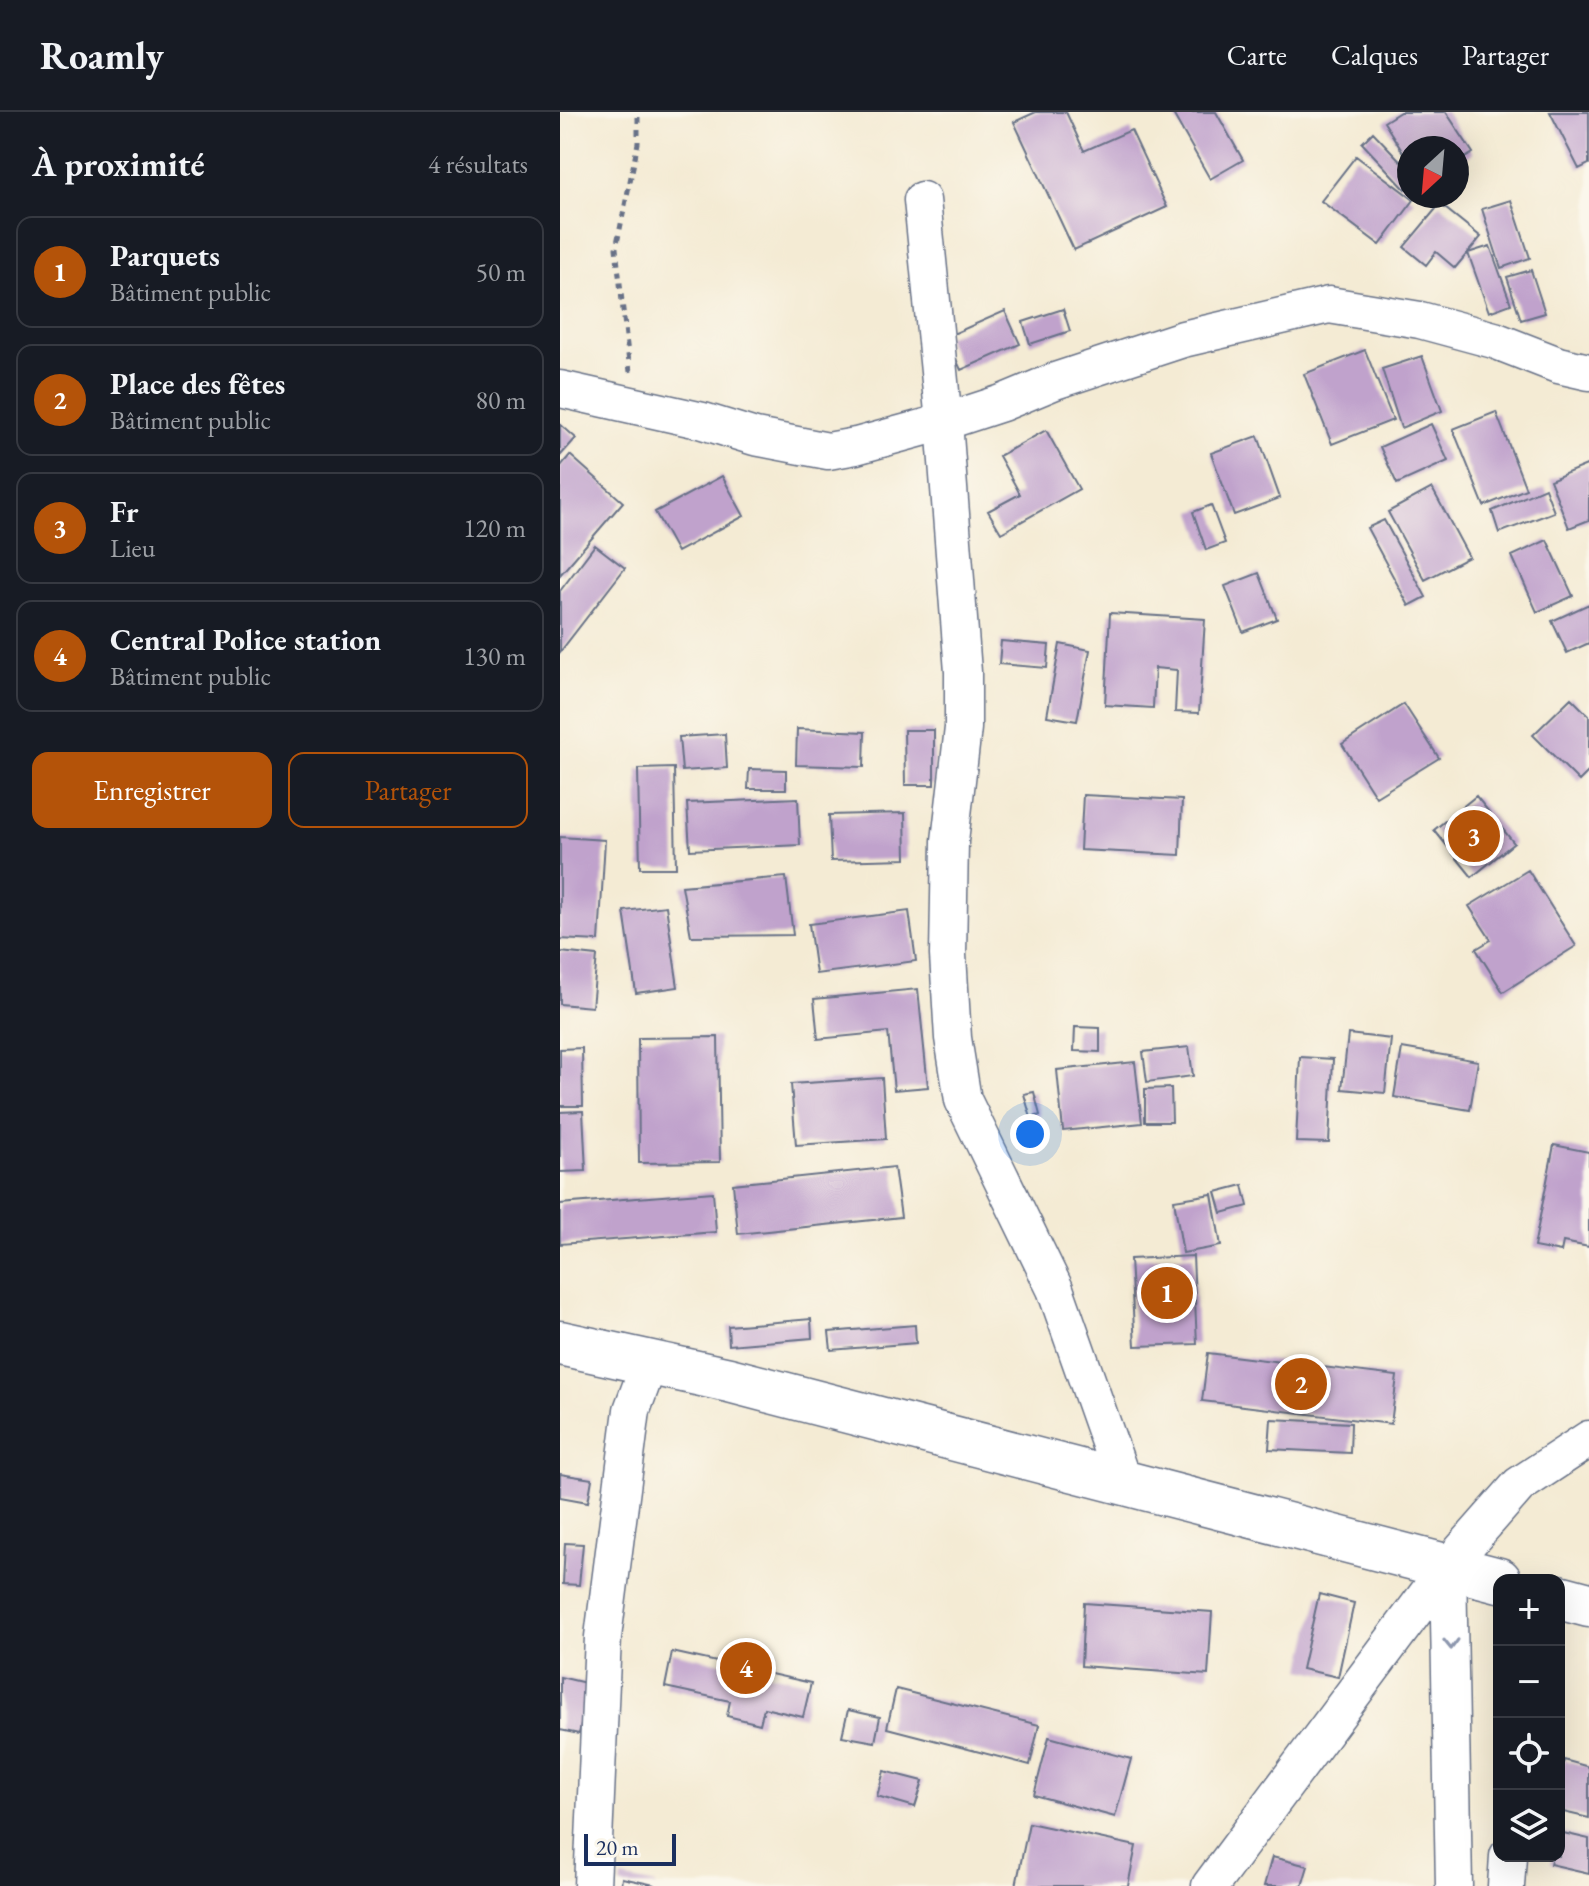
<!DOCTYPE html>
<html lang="fr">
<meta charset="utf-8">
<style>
:root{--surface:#171b24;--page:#242831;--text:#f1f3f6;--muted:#9ea1a6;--line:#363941;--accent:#b45309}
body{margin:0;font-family:"EB Garamond",serif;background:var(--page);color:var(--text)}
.controls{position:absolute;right:24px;bottom:24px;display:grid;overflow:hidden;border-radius:16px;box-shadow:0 8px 32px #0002}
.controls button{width:72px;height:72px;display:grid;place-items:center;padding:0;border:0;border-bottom:2px solid var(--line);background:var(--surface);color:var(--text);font:40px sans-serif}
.compass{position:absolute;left:837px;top:24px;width:72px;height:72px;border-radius:50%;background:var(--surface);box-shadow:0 8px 32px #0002;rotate:206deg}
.scale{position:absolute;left:24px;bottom:20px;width:92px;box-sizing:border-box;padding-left:8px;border:4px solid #1b2f5e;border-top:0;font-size:22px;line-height:28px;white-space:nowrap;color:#1b2f5e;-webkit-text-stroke:6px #fbf7ec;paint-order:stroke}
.you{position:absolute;left:470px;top:1022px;width:28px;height:28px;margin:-20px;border:6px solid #fff;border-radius:50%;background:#1a73e8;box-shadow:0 0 0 12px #1a73e833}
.badge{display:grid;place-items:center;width:52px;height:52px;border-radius:50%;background:var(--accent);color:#fff;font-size:26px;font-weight:700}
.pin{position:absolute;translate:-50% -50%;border:4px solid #fff;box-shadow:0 2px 8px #0006}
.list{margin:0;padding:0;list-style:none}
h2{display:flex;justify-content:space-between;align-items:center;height:104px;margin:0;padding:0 32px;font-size:34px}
h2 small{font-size:26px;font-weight:400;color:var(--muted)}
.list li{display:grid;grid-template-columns:52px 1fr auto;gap:24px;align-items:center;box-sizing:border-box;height:112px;margin:0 16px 16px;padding:0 16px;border:2px solid var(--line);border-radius:16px}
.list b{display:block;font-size:30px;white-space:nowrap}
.list p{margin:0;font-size:26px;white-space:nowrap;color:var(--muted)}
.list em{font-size:26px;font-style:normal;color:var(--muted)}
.actions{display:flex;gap:16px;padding:24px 32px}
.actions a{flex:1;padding:18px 0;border:2px solid var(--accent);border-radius:16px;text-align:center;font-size:28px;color:var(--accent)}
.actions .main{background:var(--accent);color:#fff}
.icon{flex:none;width:44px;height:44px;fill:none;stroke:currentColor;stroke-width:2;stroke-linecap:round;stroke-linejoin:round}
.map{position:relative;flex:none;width:1029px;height:1774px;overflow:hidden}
header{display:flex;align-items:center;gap:48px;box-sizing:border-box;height:112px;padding:0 40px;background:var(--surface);border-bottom:2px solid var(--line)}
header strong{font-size:38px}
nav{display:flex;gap:44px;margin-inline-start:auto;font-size:28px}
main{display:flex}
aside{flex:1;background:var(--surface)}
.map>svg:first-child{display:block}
</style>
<header>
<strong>Roamly</strong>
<nav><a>Carte</a><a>Calques</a><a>Partager</a></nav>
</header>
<main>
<aside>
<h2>À proximité<small>4 résultats</small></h2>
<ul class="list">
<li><span class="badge">1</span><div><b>Parquets</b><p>Bâtiment public</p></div><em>50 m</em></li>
<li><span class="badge">2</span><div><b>Place des fêtes</b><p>Bâtiment public</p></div><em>80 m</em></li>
<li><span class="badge">3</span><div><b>Fr</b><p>Lieu</p></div><em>120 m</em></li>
<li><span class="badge">4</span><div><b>Central Police station</b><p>Bâtiment public</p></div><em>130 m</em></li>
</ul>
<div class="actions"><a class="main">Enregistrer</a><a>Partager</a></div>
</aside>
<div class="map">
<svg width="1029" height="1774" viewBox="0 0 1029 1774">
<rect width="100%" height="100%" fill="#fbf7ec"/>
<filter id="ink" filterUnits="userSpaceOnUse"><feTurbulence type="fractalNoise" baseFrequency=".0125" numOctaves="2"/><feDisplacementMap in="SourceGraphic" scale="16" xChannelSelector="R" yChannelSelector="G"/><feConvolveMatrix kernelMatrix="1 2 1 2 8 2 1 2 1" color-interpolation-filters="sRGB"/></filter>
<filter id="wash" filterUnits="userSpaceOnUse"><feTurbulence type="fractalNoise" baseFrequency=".006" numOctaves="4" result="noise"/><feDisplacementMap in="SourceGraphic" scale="32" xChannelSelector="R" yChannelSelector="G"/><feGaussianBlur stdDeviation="1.8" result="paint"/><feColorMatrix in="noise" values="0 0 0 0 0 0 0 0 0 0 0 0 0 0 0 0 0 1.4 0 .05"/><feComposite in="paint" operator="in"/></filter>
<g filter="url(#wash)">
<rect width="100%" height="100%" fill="#f4ebd4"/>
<g id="blocks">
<path fill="#c0a2cc" d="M476,0H506L524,39L571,18L607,95L514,138L454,10Z
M612,0H656L683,48L650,67Z
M840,0H886L913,41L897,51V36H849V50L824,10Z
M990,0H1029V52L1019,57Z
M813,20L849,58V73L845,77L802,31Z
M796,44L854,88L820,133L761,89Z
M951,88L970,146L941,156L922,97Z
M880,92L921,125L895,156L876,140L866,153L844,135Z
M930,134L951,192L929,200L908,141Z
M971,158L985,201L961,208L947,165Z
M503,197L510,219L470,232L463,210Z
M445,199L460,232L401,258L386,225Z
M805,238L833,308L772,332L744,262Z
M862,244L882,299L841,316L822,257Z
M936,300L966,377L924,394L893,317Z
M0,312L16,326L0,344Z
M871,312L888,349L837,372L820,335Z
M486,318L519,377L441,421L428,399L460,382L439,344Z
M698,324L720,386L674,403L651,341Z
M10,343L63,390L0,463V355Z
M1029,352V408L1009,416L990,368Z
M162,364L184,404L117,440L95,400Z
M872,376L909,445L865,468L828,400Z
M985,376L994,400L939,421L932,399Z
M651,393L665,431L646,438L633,400Z
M824,408L866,485L849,494L807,416Z
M987,428L1013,484L977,500L952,444Z
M35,433L65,456L0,540V479Z
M699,461L717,507L683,520L665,474Z
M1029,492V531L1007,541L992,509Z
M550,501L645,507L639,601L615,600L617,558L595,556L593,596L545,593Z
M441,529L489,533L487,556L439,552Z
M500,532L530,538L517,609L487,604Z
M1011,586L1029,604V659L1019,669L973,623Z
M844,592L879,646L816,685L782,632Z
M237,617L305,620L304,655L236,653Z
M344,618H374V673H345Z
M165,622L167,656L122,659L119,625Z
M114,656L116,756H80L78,657Z
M189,657L226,658V677H188Z
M523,683L622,688L620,743L520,738Z
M916,684L954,731L912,765L874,718Z
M238,686L240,733L130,738L127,691Z
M345,701L346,747L271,749L269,703Z
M0,725L45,728L39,829L0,827Z
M968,758L1016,834L943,880L916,837L931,828L909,794Z
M226,765L233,823L131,824L122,774Z
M106,794L118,875L76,881L64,799Z
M349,799L356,849L256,862L249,812Z
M0,840L37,844L32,895L0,892Z
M358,877L368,975L334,978L328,920L258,927L254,887Z
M515,915L540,916V940L514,939Z
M788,922L831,927L825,981L782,977Z
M158,925L160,1050L79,1051L78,926Z
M629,935L633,964L587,970L583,940Z
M22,936L23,994H0V937Z
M842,936L918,949L910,998L834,985Z
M740,945L773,947L769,1031L736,1030Z
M575,950L582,1011L503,1019L497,958Z
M322,966L326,1027L236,1033L231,972Z
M611,976L612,1010H585V977Z
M474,980L480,1003L471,1006L464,982Z
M23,999L26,1059L0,1060V1000Z
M994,1033L1029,1040V1135L1003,1130L1001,1140L974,1135Z
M334,1055L341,1105L178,1122L173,1072Z
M683,1073L688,1094L662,1101L656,1080Z
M153,1080L156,1120L0,1132V1092Z
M652,1082L661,1134L623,1141L614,1088Z
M633,1144L637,1232L575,1234L570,1147Z
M251,1207L252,1226L169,1233L168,1214Z
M355,1213L356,1231L271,1238L269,1220Z
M648,1241L837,1264L831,1312L642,1289Z
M711,1307L791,1311L790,1341L709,1337Z
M0,1362L32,1367L28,1390L0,1385Z
M5,1431L23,1432L19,1473L3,1472Z
M759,1482L794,1491L778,1565L742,1557Z
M524,1491L652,1500L648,1563L521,1554Z
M112,1540L251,1571L243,1605L204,1596L200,1612L167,1604L170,1589L105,1575Z
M0,1565L30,1572L19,1622L0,1618Z
M336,1577L479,1613L470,1653L327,1616Z
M288,1598L320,1605L315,1630L282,1624Z
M489,1625L571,1647L555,1705L474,1683Z
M1004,1648L1029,1655V1706L999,1699V1669Z
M324,1659L363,1669L355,1695L317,1684Z
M469,1711L576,1734L568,1774H456Z
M999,1720L1029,1727V1761L990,1752L992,1744H999Z
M712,1745L748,1754L742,1774H704Z
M62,1766L95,1773V1774H61Z"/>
</g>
</g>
<g filter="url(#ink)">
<use href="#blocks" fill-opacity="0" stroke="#677187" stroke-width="2"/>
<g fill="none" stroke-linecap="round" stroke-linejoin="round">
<g stroke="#677187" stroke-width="39">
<path id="minor" d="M362,88L384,310L403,560V616L390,729L388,843L393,926L403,988L495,1177L563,1370
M0,277L143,309L195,325L268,339L296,334L384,310L442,291L495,269L623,227L769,193L860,208L934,228L998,253L1029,260
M888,1454L894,1774
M32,1774L43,1525L72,1298L90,1249
M650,1774L888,1454L959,1373L1029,1327
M946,1774L948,1744"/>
</g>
<g stroke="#677187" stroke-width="47">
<path id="tertiary" d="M0,1231L169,1268L939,1468
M999,1485L1029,1493"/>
</g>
<path stroke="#677187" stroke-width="5" stroke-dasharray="6 6" stroke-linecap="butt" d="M70,260L56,136L78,31V0"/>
<use href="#minor" stroke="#fff" stroke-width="36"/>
<use href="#tertiary" stroke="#fff" stroke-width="44"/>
</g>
<defs><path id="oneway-chevron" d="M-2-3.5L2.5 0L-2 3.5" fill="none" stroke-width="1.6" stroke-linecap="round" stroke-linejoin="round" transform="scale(2)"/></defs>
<use stroke="#8d97ae" href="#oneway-chevron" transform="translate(891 1532) rotate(89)"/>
</g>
</svg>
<div class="controls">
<button>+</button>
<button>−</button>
<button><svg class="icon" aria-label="locate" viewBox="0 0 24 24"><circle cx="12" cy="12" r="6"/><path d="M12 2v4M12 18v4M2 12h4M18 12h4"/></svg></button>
<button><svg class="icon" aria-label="layers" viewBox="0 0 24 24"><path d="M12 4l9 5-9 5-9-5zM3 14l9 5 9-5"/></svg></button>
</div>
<svg class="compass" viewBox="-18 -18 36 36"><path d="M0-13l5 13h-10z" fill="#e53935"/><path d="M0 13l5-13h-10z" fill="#9ea1a6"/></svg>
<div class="scale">20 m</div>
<div class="you"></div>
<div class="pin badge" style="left:607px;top:1181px">1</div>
<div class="pin badge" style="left:741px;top:1272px">2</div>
<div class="pin badge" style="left:914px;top:724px">3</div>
<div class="pin badge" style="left:186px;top:1556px">4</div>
</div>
</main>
